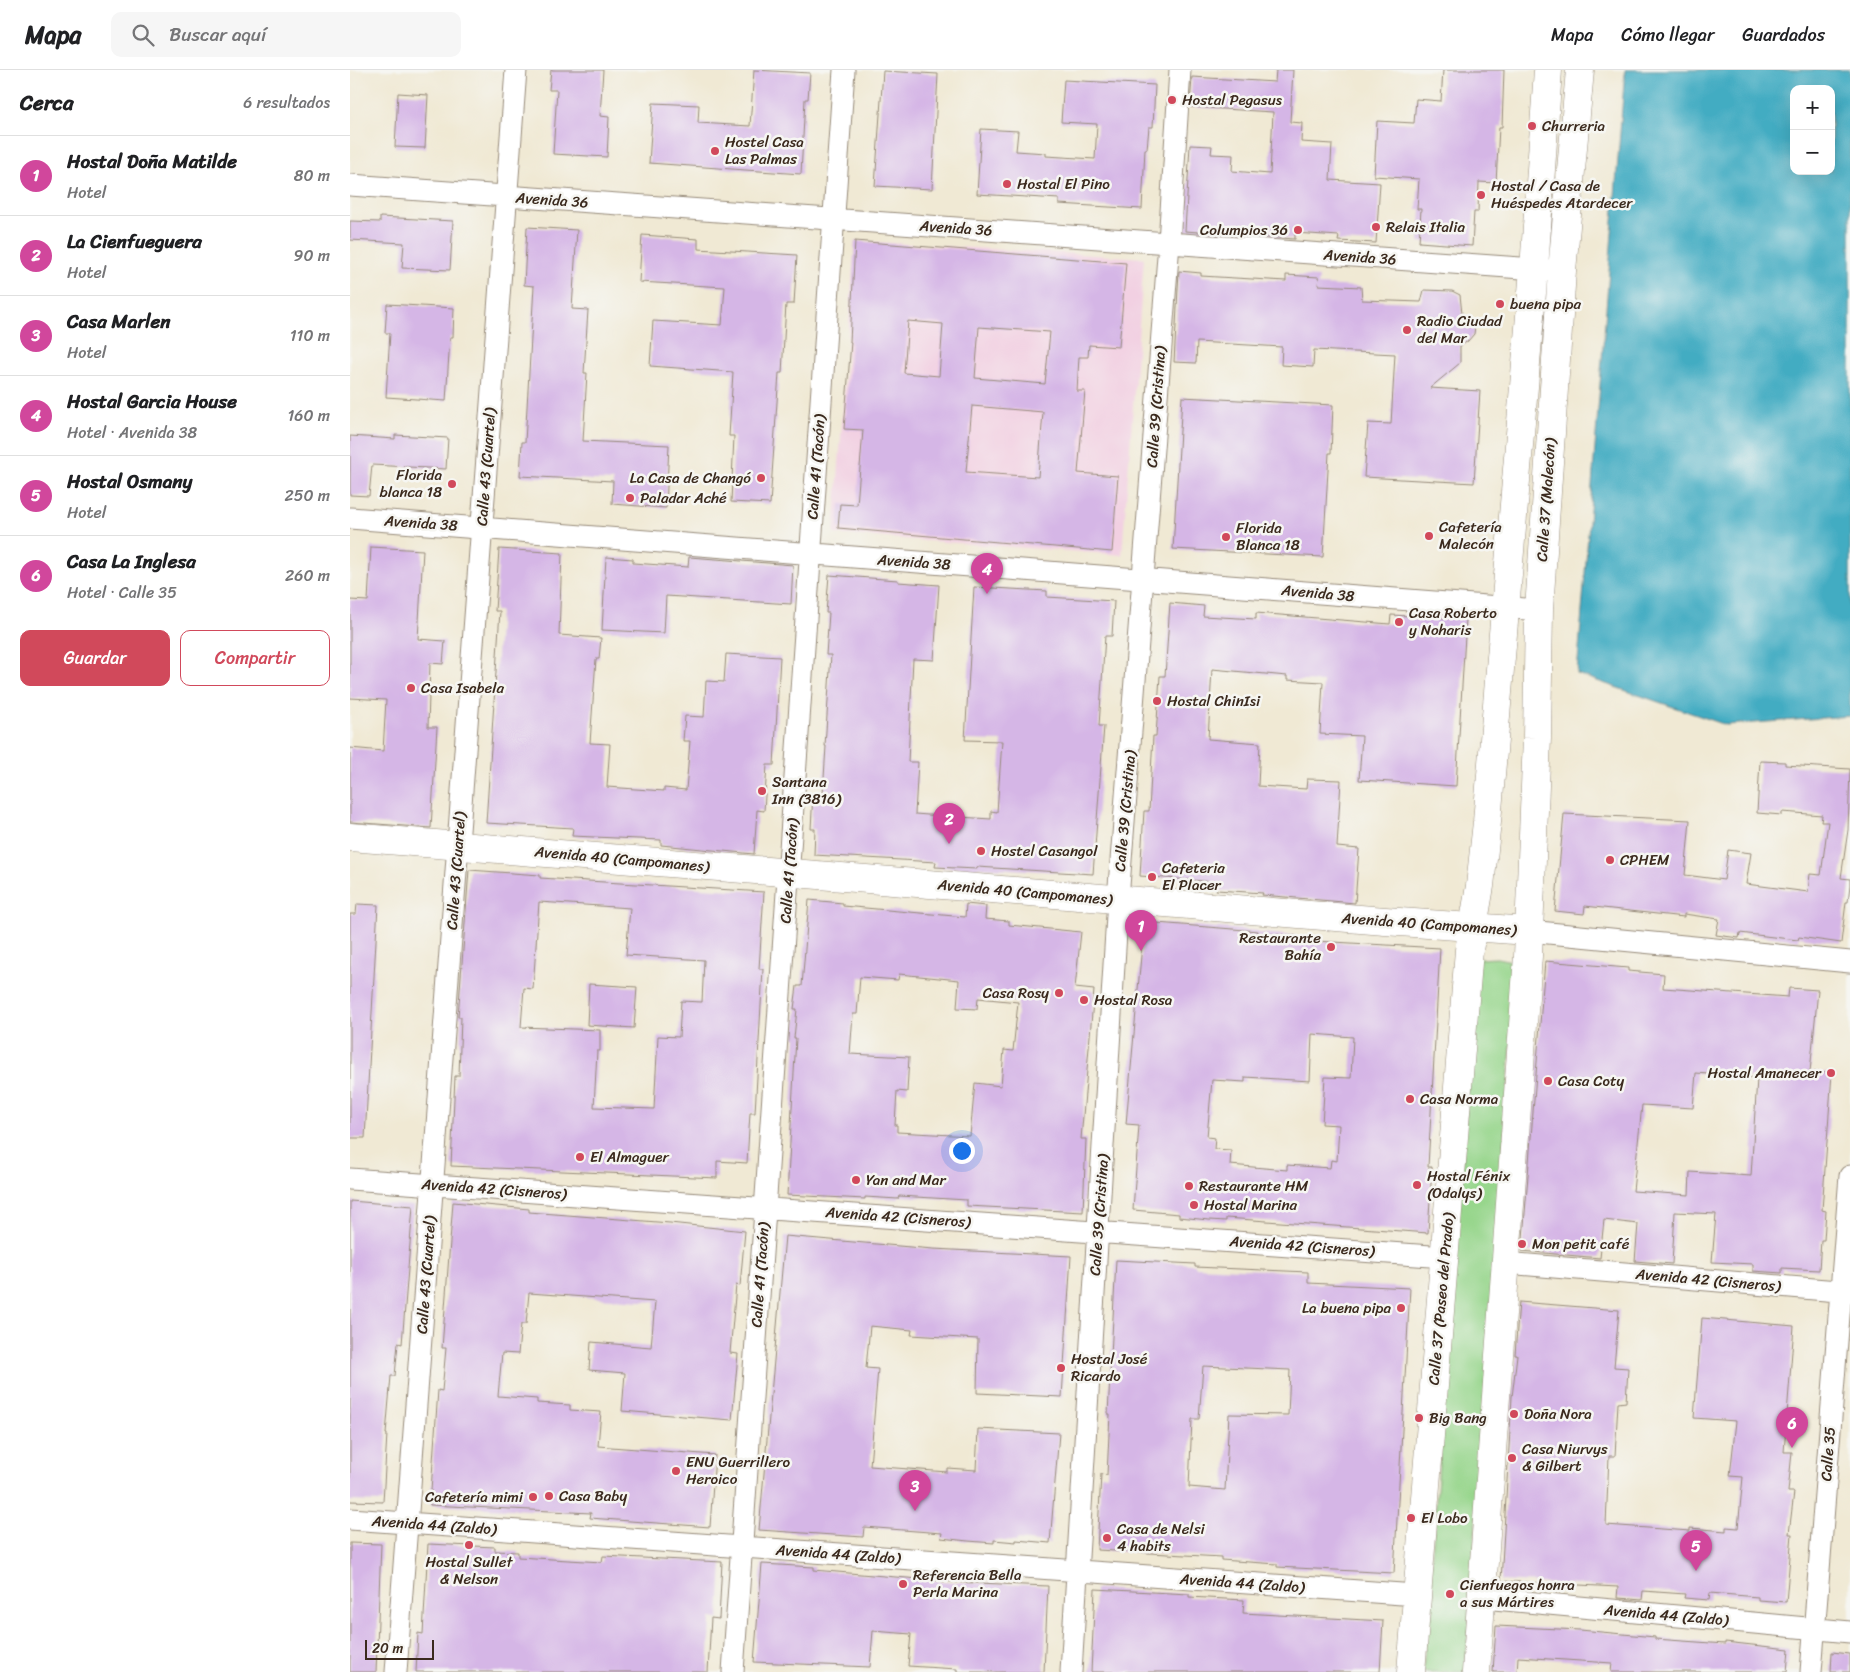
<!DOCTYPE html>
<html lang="es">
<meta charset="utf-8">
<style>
:root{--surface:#fff;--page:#f6f6f6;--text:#202124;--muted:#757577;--line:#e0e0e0;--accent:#d1495b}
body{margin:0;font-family:Sriracha,sans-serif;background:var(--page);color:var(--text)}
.controls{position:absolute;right:15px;top:15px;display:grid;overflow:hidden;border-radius:10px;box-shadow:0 5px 20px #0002}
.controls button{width:45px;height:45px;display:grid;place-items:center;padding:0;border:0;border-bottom:1px solid var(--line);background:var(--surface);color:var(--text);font:25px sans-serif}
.scale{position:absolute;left:15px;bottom:12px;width:69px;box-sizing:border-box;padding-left:5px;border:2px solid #3b2a1e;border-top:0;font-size:14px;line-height:18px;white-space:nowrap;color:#3b2a1e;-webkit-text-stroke:4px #f6f6f2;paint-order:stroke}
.you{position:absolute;left:611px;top:1080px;width:18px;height:18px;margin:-12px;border:4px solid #fff;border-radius:50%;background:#1a73e8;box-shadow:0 0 0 8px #1a73e833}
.badge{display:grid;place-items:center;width:32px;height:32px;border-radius:50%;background:var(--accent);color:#fff;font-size:16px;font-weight:700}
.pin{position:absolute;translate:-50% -41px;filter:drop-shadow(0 1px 2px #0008)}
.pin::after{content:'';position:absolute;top:26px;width:18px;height:15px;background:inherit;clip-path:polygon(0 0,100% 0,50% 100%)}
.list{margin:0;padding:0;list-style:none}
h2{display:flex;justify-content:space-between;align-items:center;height:65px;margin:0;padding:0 20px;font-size:21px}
h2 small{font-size:16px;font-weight:400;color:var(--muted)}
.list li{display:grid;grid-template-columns:32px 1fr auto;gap:15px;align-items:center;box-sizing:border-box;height:80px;padding:0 20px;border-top:1px solid var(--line)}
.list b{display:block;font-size:19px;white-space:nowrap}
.list p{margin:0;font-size:16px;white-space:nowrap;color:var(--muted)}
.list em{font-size:16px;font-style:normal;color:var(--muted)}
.actions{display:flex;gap:10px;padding:15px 20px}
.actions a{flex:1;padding:11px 0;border:1px solid var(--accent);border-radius:10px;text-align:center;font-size:18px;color:var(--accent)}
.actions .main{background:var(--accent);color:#fff}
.icon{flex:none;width:28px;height:28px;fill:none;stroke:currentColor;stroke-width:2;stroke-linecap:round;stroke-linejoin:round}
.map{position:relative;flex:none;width:1500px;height:1602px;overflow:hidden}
header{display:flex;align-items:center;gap:30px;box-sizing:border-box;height:70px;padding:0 25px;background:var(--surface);border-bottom:1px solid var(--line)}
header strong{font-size:24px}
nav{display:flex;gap:28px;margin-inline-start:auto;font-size:18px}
.search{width:350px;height:45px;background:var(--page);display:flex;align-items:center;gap:12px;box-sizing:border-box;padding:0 18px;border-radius:10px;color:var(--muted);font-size:19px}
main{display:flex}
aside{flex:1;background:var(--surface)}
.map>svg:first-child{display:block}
</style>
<header>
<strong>Mapa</strong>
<div class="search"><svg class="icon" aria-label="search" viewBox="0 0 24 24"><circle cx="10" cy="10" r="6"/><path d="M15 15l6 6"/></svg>Buscar aquí</div>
<nav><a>Mapa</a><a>Cómo llegar</a><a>Guardados</a></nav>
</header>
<main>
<aside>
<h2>Cerca<small>6 resultados</small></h2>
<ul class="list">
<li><span class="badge" style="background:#d1479c">1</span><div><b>Hostal Doña Matilde</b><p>Hotel</p></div><em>80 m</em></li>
<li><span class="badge" style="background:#d1479c">2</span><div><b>La Cienfueguera</b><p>Hotel</p></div><em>90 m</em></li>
<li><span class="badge" style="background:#d1479c">3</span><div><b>Casa Marlen</b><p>Hotel</p></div><em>110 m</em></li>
<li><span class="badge" style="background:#d1479c">4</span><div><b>Hostal Garcia House</b><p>Hotel · Avenida 38</p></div><em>160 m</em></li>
<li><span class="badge" style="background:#d1479c">5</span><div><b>Hostal Osmany</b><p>Hotel</p></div><em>250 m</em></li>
<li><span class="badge" style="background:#d1479c">6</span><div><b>Casa La Inglesa</b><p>Hotel · Calle 35</p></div><em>260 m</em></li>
</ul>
<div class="actions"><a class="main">Guardar</a><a>Compartir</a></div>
</aside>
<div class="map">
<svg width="1500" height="1602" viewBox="0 0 1500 1602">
<rect width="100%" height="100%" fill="#f6f6f2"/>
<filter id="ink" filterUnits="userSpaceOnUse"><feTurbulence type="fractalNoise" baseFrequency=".02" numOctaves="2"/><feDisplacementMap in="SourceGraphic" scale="10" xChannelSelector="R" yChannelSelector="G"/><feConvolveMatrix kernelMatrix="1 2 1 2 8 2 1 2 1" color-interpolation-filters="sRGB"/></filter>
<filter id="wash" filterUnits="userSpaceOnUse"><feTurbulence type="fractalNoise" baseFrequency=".0096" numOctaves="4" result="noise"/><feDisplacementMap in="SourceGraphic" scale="20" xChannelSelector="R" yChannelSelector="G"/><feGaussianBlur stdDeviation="1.12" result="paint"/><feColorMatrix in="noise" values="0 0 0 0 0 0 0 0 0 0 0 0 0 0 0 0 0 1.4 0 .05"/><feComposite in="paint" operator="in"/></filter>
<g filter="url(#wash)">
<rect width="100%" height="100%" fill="#f0e9d4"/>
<path fill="#f2d0e2" d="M505,171L794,188L772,485L484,464Z"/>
<path fill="#97d68c" stroke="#698055" d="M1147,888L1167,892L1115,1602H1073L1128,889Z"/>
<path fill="#42acc2" stroke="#3e6b70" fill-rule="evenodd" d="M1275,0H1500V646L1376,655L1227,604ZM1444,19H1481V101H1444Z"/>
<g id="blocks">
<path fill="#d5b6e6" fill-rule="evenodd" d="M201,0H253L250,46L259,47L257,87L203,84L207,20H199Z
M404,0L460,3L458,29H455L451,104L299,93L303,33L349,35L348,53L400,56Z
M926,0H943L940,52L952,53L951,72L982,74L980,110L1030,113L1026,173L988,171L989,166L945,163V169L835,161L840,75L862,76L861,84L883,85L882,101L920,104L923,42L840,37L842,7L925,12Z
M1093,0H1154L1152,57H1149L1146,113L1129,112L1128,142H1124L1122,176L1069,172L1071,139H1067L1069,109L1024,106L1027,51L1064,53L1066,29L1091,31Z
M533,1L588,4L582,119L525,116Z
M714,10L805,15L803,57H799L797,79H795L792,139L709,134V129L627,124L631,59L668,61L666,81L696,83V86L745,89L747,54L711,52Z
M48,23L78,25L75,78L45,77Z
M30,147L103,151L100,200L52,198L54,173L0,170V151L30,152Z
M177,157L227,160L222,239L238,240L234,303H237L233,371L319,375L316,438L262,434L263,411L170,406L172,372H175L184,216L174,215Z
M292,165L348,169V179L447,185L444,234H436L432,303H429L420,434L381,432L384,366H379L383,302L300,296L303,251L372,255L375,217L289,212Z
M505,171L776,193L769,277L739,275L738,287H729L727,321H735L728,403L768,406L762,482L488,458L490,434L507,435L513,360L494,359L501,272H500ZM558,251L593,254L589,306L554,303ZM629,257L700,262L695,314L625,308ZM622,336L693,342L688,407L616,402Z
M829,201L851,203V206L936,211V205L969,207L968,215L1011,217L1012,230L1071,232L1074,220L1102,221L1110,225L1112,244L1122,249L1125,256L1124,264L1118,271L1110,276V293L1080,318L1130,321L1124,413L1014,407L1018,353L1041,354L1045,284L964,280L963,297L931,295L932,277L847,272L846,293L824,292Z
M37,234L104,238L103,267H100L96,331L36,327L40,263H35Z
M832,327L983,335L981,383H979L973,487L823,479Z
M45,365L98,368L96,399L22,395L19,426L0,425V366L45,369Z
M21,477L73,480L68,569L95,571L93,594L80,593L78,657H87L81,758L0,752V678L33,681L36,630L0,628V530L18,531Z
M149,479L212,483L209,565L251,568L249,589H246L240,673L260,674L257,717L314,721V718L336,720L340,671H333L335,646L354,647L356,611L374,612L376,584L430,587L424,695H417L414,741L407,740L404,784L311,775V770L222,766L223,758L136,753L150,541H145Z
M256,487L283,489V493L338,497L339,487L443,495L441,534L316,526L314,563L252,560Z
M479,505L548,510V512L589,515L584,590L563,589L561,629L558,692H568L565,744L578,745L641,749V741L647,742L652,671L615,670L624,517L697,521V527L764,531L762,566H755L749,656H754L743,804L627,797V799L585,797L586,792L464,785L465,759H461L463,723L473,724L476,676H475L481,585H476L479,543H476Z
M820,533L854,536L853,546L906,549V543L1040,554L1041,545L1116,549L1106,716L1009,710L1012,666L970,664L973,612L937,610V606L862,599L858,669L910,673L908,716L956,719L957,709L991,710L987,777L1009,779L1005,833L912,825L913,823L866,820V812L790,806L794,741H799L803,666H806L810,606H815Z
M1410,691L1435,692V695L1500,699L1498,760L1491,808L1500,809V815L1498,832H1496L1491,873L1449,867L1448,870L1390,863L1389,868L1366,865L1369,849L1334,844V847L1235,836L1234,844L1205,841L1214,744L1340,750L1335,805L1374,810L1378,780L1401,783L1396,814L1458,822L1460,804L1471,805L1478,752H1471L1472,745L1432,742V745L1407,743Z
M119,800L190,805V808L414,822L409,899H413L405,1043H400L397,1093L367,1091V1108L101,1096L105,1006H109L111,947H108ZM189,832L280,838L276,885L354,890L352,932L331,931L329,967L308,966L304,1039L244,1037L247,981H250V960L171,957L174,918L183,919Z
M459,830L493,833V836L615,847L616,834L636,836L635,849L659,851V855L731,862L725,918L744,920L731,1069H736L733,1142L617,1136V1130L549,1126L548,1129L515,1127V1129L437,1125L446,968H444L447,939H444L447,916H452ZM549,904L609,910L607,938L627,939L628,928L668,932L663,981L654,980L651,1016L625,1013L620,1066L547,1062V1055H545L547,1021L557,1022L559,987L500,984L503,944H507L510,907L548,910Z
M7,834L28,835L15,1068H0V844H6Z
M794,852L908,861V863L947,866V870L1090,878L1078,1097H1082L1078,1163L876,1148V1151L859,1150L829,1147V1144L783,1140L789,1055L776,1054ZM962,964L1003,967L1001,1008L975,1007L972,1054L989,1055L987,1091L981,1090L980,1098L937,1095V1100L880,1095L881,1080L864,1079L865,1068L857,1067L862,1010L895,1012V1007L960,1011Z
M1195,891L1278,898V901L1314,904L1313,918L1438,927L1439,918L1468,920L1460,1002L1482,1003L1472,1140L1476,1141L1474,1170H1471L1469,1200L1432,1198V1203L1403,1201V1194L1362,1192L1366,1144L1325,1142L1322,1194L1285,1191L1288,1154L1254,1150L1250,1188L1172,1181ZM1346,1003L1407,1008L1401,1106L1340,1102L1339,1125L1283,1121L1292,1035L1343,1038Z
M239,914L287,917L284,958L237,955Z
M0,1131L63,1136L52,1274L48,1273L45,1306H41L36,1364H37L33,1432L0,1431Z
M103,1132L179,1139V1142L320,1153L395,1161L390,1216L386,1215L380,1283L388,1284L382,1350L272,1341L275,1303L239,1300L241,1272L301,1277L305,1232L179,1223L176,1254H171L168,1284L152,1283L148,1326L187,1329V1333L220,1335V1340L251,1342L248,1376L365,1385L360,1457L240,1448L241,1443L80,1435L88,1320L92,1321L96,1278H92Z
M435,1166L583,1179L721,1186L712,1327L627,1323L628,1269L561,1265L562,1260L520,1256L516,1298L528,1299L520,1396L597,1402V1398L626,1400L628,1359L709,1363L700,1473L666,1470V1472L644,1470V1473L618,1471L591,1468L592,1463L514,1457L513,1467L409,1460Z
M766,1190L845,1194V1197L958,1202V1213L1060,1218L1044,1503L927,1497V1494L871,1490V1487L747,1480L751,1404L757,1405L760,1344H758ZM853,1296L940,1300L938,1345L879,1344L875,1420L839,1417L842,1349H849Z
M1169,1232L1269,1240L1264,1297L1278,1298L1276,1332L1268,1333L1265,1386H1259L1256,1455L1340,1461V1458L1376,1461V1457L1388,1458L1393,1407L1380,1406L1386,1351L1344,1348L1352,1248L1444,1256L1434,1382H1442L1438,1422H1444L1439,1464H1442L1436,1532L1408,1530V1527L1360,1523L1359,1530L1334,1528L1335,1524L1293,1521L1292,1530L1269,1528H1267L1268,1517L1151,1511L1162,1327L1167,1285H1165Z
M0,1473L31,1474L26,1602H0Z
M78,1474L145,1477V1481L168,1482V1487L252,1492L253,1486L372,1492L369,1549L361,1548L358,1602H66L68,1563L73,1564Z
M412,1494L464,1497V1500L604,1512L698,1516L694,1602H607V1599L558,1596L561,1564L523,1561L520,1597L404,1592Z
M745,1519L839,1524V1527L894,1530L893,1543L1033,1551L1030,1602H741Z
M1146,1556L1230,1560L1305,1567V1569L1375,1574V1572L1439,1579L1437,1602H1261L1262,1593L1168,1587L1167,1602H1143Z
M1482,1582L1500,1584V1602H1481Z"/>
</g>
</g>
<g filter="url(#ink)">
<use href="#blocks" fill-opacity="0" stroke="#968a79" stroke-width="1"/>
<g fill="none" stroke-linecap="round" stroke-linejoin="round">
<g stroke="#968a79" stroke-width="23">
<path id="minor" d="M0,115L1199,200
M0,448L1189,540
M1178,861L1500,892
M0,1109L1095,1187
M1156,1193L1500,1222
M0,1449L1066,1525
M1133,1528L1500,1562
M46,1602L166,0
M383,1602L494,0
M721,1602L768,829L819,173L830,0
M1461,1602L1500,1106"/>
</g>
<g stroke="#968a79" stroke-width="29">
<path id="tertiary" d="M0,767L1035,851L1178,861"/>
</g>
<g stroke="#968a79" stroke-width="29">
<path id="primary" d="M1061,1602L1119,880L1130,816L1137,752L1184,199L1198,0
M1126,1602L1178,886L1187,668L1189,540L1212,201L1230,0"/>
</g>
<use href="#minor" stroke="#fff" stroke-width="21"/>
<use href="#tertiary" stroke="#fff" stroke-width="28"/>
<use href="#primary" stroke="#fff" stroke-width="28"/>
</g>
</g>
<g fill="#d1495b" stroke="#f6f6f2" stroke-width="2">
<circle cx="822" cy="30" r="5"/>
<circle cx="1182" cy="56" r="5"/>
<circle cx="365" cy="81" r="5"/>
<circle cx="657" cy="114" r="5"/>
<circle cx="1131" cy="125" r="5"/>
<circle cx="1026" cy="157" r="5"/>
<circle cx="948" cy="160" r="5"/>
<circle cx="1150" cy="234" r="5"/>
<circle cx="1057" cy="260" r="5"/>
<circle cx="411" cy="408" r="5"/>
<circle cx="102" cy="414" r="5"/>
<circle cx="280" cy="428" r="5"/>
<circle cx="1079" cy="466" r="5"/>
<circle cx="876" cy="467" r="5"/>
<circle cx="1049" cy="552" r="5"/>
<circle cx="61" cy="618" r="5"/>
<circle cx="807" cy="631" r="5"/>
<circle cx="412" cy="721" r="5"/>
<circle cx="631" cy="781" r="5"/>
<circle cx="1260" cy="790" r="5"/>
<circle cx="802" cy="807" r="5"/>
<circle cx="981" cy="877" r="5"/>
<circle cx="709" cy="923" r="5"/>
<circle cx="734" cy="930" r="5"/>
<circle cx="1481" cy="1003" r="5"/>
<circle cx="1198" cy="1011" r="5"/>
<circle cx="1060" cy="1029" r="5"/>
<circle cx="230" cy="1087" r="5"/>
<circle cx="506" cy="1110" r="5"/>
<circle cx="1067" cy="1115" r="5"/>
<circle cx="839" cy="1116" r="5"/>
<circle cx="844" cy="1135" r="5"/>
<circle cx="1172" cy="1174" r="5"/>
<circle cx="1051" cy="1238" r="5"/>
<circle cx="711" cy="1298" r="5"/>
<circle cx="1164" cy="1344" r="5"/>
<circle cx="1069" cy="1348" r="5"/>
<circle cx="1162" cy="1388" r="5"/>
<circle cx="326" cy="1401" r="5"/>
<circle cx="199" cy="1426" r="5"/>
<circle cx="183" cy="1427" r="5"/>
<circle cx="1061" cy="1448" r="5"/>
<circle cx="757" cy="1468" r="5"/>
<circle cx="119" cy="1475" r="5"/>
<circle cx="553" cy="1514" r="5"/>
<circle cx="1100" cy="1524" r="5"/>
</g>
<g text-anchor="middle" stroke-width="5" stroke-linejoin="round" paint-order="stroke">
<g font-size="15" fill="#3b2a1e" stroke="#f6f6f2" text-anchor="start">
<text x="832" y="35">Hostal Pegasus</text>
<text x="1192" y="61">Churreria</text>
<text x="375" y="77">Hostel Casa<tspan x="375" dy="17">Las Palmas</tspan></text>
<text x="667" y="119">Hostal El Pino</text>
<text x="1141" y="121">Hostal / Casa de<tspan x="1141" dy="17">Huéspedes Atardecer</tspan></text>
<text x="1036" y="162">Relais Italia</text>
<text x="938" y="165" text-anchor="end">Columpios 36</text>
<text x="1160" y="239">buena pipa</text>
<text x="1067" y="256">Radio Ciudad<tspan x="1067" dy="17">del Mar</tspan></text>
<text x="92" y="410" text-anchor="end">Florida<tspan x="92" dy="17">blanca 18</tspan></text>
<text x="401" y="413" text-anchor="end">La Casa de Changó</text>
<text x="290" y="433">Paladar Aché</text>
<text x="1089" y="462">Cafetería<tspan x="1089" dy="17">Malecón</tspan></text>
<text x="886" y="463">Florida<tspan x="886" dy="17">Blanca 18</tspan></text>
<text x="1059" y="548">Casa Roberto<tspan x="1059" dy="17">y Noharis</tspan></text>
<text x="71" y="623">Casa Isabela</text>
<text x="817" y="636">Hostal ChinIsi</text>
<text x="422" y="717">Santana<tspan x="422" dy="17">Inn (3816)</tspan></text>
<text x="641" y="786">Hostel Casangol</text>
<text x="1270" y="795">CPHEM</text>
<text x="812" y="803">Cafeteria<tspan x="812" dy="17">El Placer</tspan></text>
<text x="971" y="873" text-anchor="end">Restaurante<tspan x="971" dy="17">Bahía</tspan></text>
<text x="699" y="928" text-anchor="end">Casa Rosy</text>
<text x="744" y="935">Hostal Rosa</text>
<text x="1471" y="1008" text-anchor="end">Hostal Amanecer</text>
<text x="1208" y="1016">Casa Coty</text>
<text x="1070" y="1034">Casa Norma</text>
<text x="240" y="1092">El Almaguer</text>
<text x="1077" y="1111">Hostal Fénix<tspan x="1077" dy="17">(Odalys)</tspan></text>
<text x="516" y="1115">Yan and Mar</text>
<text x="849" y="1121">Restaurante HM</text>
<text x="854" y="1140">Hostal Marina</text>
<text x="1182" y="1179">Mon petit café</text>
<text x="1041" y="1243" text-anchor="end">La buena pipa</text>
<text x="721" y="1294">Hostal José<tspan x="721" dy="17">Ricardo</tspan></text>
<text x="1174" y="1349">Doña Nora</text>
<text x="1079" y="1353">Big Bang</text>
<text x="1172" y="1384">Casa Niurvys<tspan x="1172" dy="17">&amp; Gilbert</tspan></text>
<text x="336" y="1397">ENU Guerrillero<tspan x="336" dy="17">Heroico</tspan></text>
<text x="209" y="1431">Casa Baby</text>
<text x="173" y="1432" text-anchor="end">Cafetería mimi</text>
<text x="1071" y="1453">El Lobo</text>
<text x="767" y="1464">Casa de Nelsi<tspan x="767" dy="17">4 habits</tspan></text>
<text x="119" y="1497" text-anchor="middle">Hostal Sullet<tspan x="119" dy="17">&amp; Nelson</tspan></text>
<text x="563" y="1510">Referencia Bella<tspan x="563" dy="17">Perla Marina</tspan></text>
<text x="1110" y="1520">Cienfuegos honra<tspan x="1110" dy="17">a sus Mártires</tspan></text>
</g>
<g font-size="15" fill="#3b2a1e" stroke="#f6f6f2">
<text transform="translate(202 130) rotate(4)" y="5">Avenida 36</text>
<text transform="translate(606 158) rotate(4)" y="5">Avenida 36</text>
<text transform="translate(1010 187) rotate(4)" y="5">Avenida 36</text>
<text transform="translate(806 337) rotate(-86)" y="5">Calle 39 (Cristina)</text>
<text transform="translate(136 397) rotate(-86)" y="5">Calle 43 (Cuartel)</text>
<text transform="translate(466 397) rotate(-86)" y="5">Calle 41 (Tacón)</text>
<text transform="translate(1196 430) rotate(-86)" y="5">Calle 37 (Malecón)</text>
<text transform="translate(71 453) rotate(4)" y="5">Avenida 38</text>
<text transform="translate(564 492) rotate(4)" y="5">Avenida 38</text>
<text transform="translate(968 523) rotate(5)" y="5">Avenida 38</text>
<text transform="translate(775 741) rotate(-85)" y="5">Calle 39 (Cristina)</text>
<text transform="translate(272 789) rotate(5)" y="5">Avenida 40 (Campomanes)</text>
<text transform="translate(106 801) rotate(-86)" y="5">Calle 43 (Cuartel)</text>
<text transform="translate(439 801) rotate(-86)" y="5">Calle 41 (Tacón)</text>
<text transform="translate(675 822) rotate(5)" y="5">Avenida 40 (Campomanes)</text>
<text transform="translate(1079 854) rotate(4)" y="5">Avenida 40 (Campomanes)</text>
<text transform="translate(144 1119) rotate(4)" y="5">Avenida 42 (Cisneros)</text>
<text transform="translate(749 1145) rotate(-86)" y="5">Calle 39 (Cristina)</text>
<text transform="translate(548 1147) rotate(4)" y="5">Avenida 42 (Cisneros)</text>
<text transform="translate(952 1176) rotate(4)" y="5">Avenida 42 (Cisneros)</text>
<text transform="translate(76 1205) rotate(-86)" y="5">Calle 43 (Cuartel)</text>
<text transform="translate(410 1205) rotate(-86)" y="5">Calle 41 (Tacón)</text>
<text transform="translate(1358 1210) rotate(5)" y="5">Avenida 42 (Cisneros)</text>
<text transform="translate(1091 1229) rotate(-85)" y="5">Calle 37 (Paseo del Prado)</text>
<text transform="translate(1478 1384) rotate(-86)" y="5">Calle 35</text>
<text transform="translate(84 1455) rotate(4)" y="5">Avenida 44 (Zaldo)</text>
<text transform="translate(488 1484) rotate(4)" y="5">Avenida 44 (Zaldo)</text>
<text transform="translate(892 1513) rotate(4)" y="5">Avenida 44 (Zaldo)</text>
<text transform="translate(1316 1545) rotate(5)" y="5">Avenida 44 (Zaldo)</text>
</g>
</g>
</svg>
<div class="controls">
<button>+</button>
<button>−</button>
</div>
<div class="scale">20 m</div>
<div class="you"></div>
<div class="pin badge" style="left:791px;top:881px;background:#d1479c">1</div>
<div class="pin badge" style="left:599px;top:774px;background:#d1479c">2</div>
<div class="pin badge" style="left:565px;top:1441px;background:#d1479c">3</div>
<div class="pin badge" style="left:637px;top:524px;background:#d1479c">4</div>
<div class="pin badge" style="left:1346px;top:1501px;background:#d1479c">5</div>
<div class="pin badge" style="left:1442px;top:1378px;background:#d1479c">6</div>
</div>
</main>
